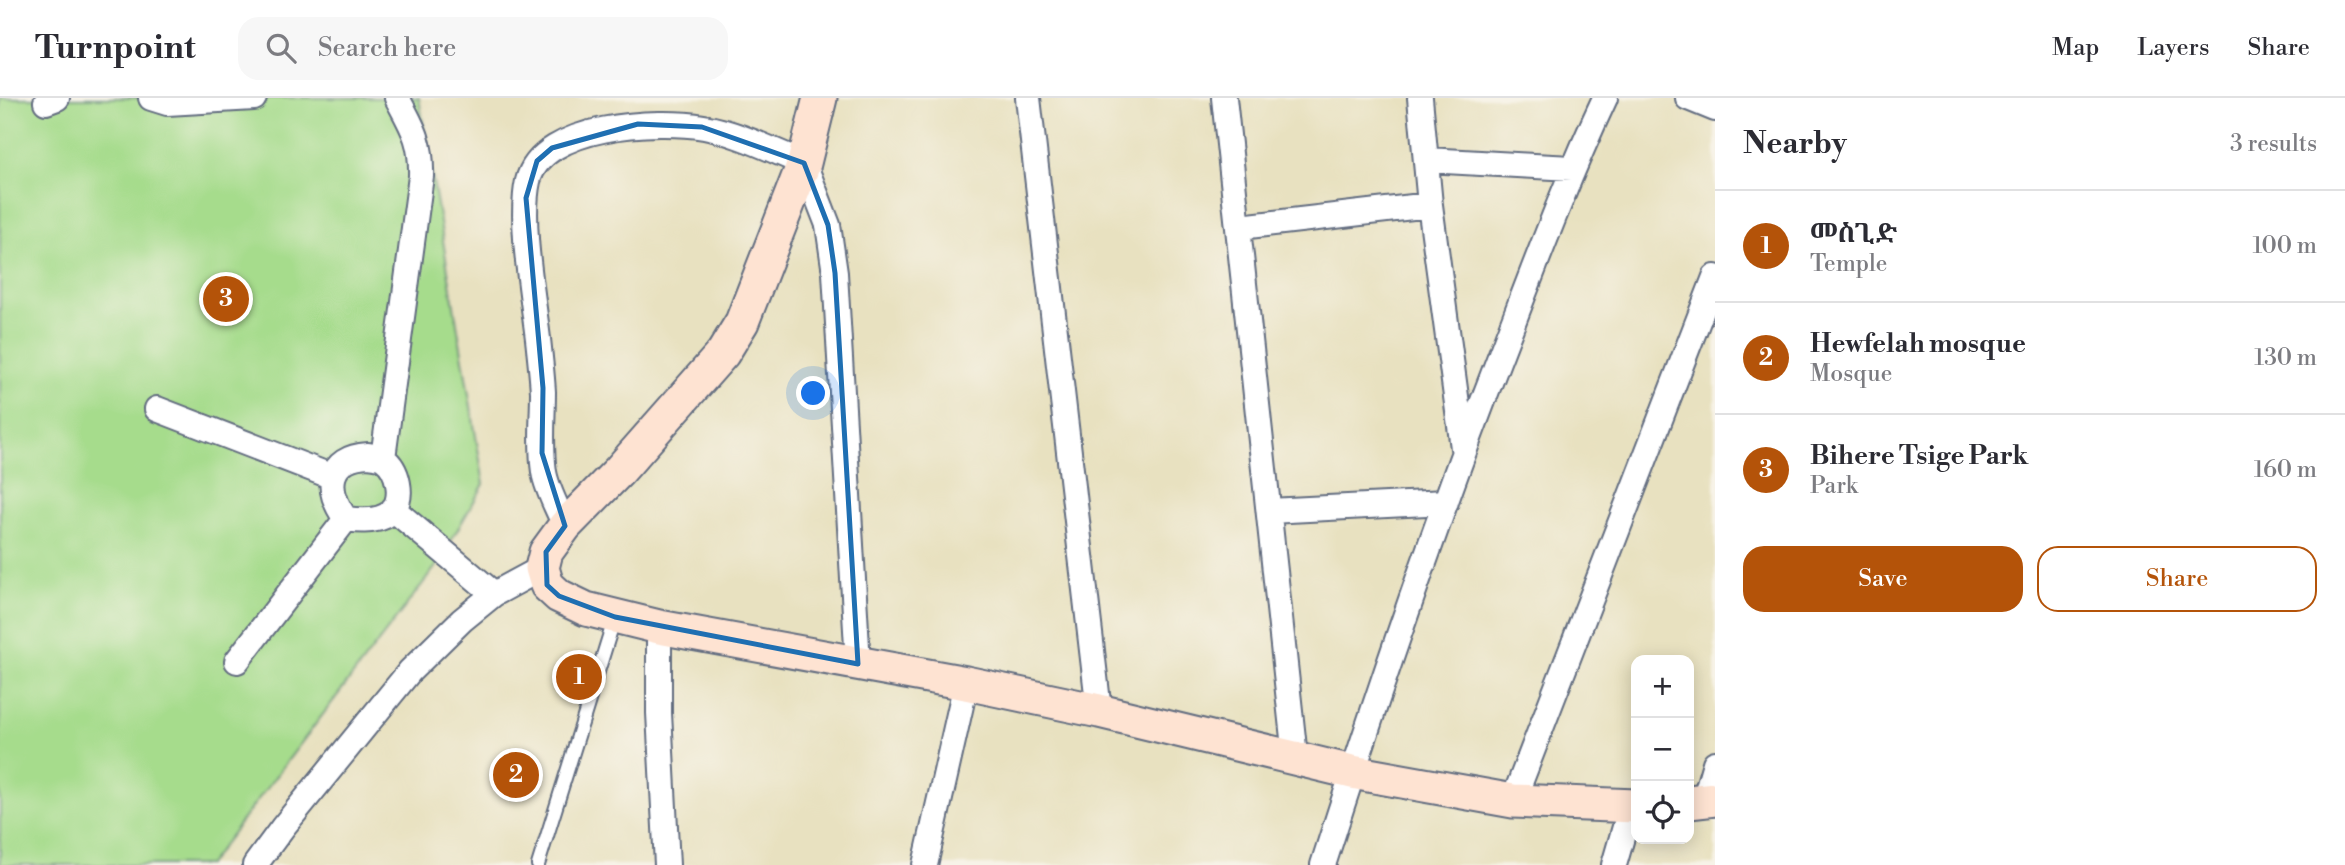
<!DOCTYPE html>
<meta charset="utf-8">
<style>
:root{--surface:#fff;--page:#f7f7f7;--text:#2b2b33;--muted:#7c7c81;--line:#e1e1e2;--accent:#b45309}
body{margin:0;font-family:"Libre Bodoni","Noto Serif Ethiopic",serif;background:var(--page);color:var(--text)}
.controls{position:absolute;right:21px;bottom:21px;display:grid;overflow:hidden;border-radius:14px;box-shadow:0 4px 18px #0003}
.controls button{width:63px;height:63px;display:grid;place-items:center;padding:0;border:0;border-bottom:2px solid var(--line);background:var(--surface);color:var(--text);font:35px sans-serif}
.you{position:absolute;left:814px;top:296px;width:24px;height:24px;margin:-18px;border:5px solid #fff;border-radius:50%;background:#1a73e8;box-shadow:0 0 0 10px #1a73e833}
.badge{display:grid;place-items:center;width:46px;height:46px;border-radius:50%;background:var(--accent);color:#fff;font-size:23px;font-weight:700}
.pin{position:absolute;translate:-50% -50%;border:4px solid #fff;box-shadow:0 2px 7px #0006}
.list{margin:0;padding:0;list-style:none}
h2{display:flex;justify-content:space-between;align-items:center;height:91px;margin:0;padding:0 28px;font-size:30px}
h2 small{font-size:23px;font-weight:400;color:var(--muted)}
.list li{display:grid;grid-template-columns:46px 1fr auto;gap:21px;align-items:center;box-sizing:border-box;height:112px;padding:0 28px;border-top:2px solid var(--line)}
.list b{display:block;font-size:26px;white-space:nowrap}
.list p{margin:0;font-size:23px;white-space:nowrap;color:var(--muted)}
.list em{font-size:23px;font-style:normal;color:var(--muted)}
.actions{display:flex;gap:14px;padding:21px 28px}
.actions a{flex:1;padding:16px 0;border:2px solid var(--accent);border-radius:21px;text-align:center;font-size:24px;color:var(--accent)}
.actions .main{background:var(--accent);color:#fff}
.icon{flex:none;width:38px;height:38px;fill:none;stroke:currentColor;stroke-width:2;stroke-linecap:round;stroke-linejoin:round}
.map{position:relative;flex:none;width:1715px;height:767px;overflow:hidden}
header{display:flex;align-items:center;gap:42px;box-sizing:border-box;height:98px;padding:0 35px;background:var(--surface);border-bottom:2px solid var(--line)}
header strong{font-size:33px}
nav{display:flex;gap:38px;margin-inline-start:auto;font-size:24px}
.search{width:490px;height:63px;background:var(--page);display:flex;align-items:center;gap:18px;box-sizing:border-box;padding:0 24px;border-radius:21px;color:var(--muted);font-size:26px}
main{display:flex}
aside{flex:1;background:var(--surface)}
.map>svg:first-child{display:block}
</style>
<header>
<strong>Turnpoint</strong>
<div class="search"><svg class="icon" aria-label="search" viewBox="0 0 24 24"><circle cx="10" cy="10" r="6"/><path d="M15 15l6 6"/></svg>Search here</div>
<nav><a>Map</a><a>Layers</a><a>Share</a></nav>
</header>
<main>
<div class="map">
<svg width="1715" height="767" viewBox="0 0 1715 767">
<rect width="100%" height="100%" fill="#f7f3e8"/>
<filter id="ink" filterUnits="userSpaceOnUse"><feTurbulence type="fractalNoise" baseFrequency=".0143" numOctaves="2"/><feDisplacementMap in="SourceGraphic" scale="14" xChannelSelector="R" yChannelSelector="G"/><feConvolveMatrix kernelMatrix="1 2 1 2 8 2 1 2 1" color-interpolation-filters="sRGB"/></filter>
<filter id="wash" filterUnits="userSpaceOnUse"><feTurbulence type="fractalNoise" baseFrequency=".00686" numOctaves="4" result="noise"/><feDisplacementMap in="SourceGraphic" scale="28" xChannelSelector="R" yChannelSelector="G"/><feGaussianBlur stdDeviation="1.57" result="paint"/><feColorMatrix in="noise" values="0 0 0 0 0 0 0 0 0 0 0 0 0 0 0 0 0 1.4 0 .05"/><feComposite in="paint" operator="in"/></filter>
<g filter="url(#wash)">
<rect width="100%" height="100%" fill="#e8e1c0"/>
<path fill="#a6dc8c" stroke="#608675" stroke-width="2" d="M0,0H419L484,386L437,467L208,767H0Z"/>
</g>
<g filter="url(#ink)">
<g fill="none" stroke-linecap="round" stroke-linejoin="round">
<g stroke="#636d80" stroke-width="16">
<path id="lane" d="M538,767L615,519"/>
</g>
<g stroke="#636d80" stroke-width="28">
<path id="street" d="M151,0L167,5L254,0
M1028,0L1099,613
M1224,0L1295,659
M1420,0L1430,107L1463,350
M1688,0L1715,11
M46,4L57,0
M1427,62L1572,70
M1240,129L1430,107
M157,311L333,379
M368,357C373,358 380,358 384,361C398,371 404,398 393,412C382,425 361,423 346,421C324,392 327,359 368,357Z
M383,360L421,78C422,43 413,30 397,0
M393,411L494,496
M1269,413L1446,404
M565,428C558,411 547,392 544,374C540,347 543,320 543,294C542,277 540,259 538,241C533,198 519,123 528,83C542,26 658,21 704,29C738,35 771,52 804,65L828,127L835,175L858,566
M659,529V615L667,767
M237,563L346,421
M1513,703L1715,179
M1704,703L1715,665
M255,767L283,729L410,573L462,522L494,496L542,470
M925,767L966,585
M1323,767C1377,597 1435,427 1499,261C1533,173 1565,85 1605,0
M1614,767L1631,708"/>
</g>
<g stroke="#636d80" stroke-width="37">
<path id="secondary" d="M820,0L804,65L742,224L723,255L619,373L565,428L546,454L542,470L547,487L559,498L586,511L659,529L966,585L1099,613L1352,674L1513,703L1636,708
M1689,704L1715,701"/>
</g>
<use href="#lane" stroke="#fff" stroke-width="12"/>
<use href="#street" stroke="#fff" stroke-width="24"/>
<use href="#secondary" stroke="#fee3d2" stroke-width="33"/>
</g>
</g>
<path fill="none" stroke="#1f6fb2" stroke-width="5" stroke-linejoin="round" d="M638,26L702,29L804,65L828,127L835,175L858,566L615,519L559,498L547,487L546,454L565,428L542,355L543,290L526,100L537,63L552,50Z"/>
</svg>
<div class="controls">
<button>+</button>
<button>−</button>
<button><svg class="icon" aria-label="locate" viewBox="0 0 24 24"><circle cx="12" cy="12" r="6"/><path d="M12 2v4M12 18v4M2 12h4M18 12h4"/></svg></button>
</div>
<div class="you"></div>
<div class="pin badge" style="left:579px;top:579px">1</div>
<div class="pin badge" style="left:516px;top:677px">2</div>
<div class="pin badge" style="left:226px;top:201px">3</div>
</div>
<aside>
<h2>Nearby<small>3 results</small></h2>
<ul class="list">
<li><span class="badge">1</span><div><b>መስጊድ</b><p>Temple</p></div><em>100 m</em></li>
<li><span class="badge">2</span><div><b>Hewfelah mosque</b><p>Mosque</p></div><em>130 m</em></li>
<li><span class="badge">3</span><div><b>Bihere Tsige Park</b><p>Park</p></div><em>160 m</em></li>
</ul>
<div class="actions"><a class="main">Save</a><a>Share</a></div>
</aside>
</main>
